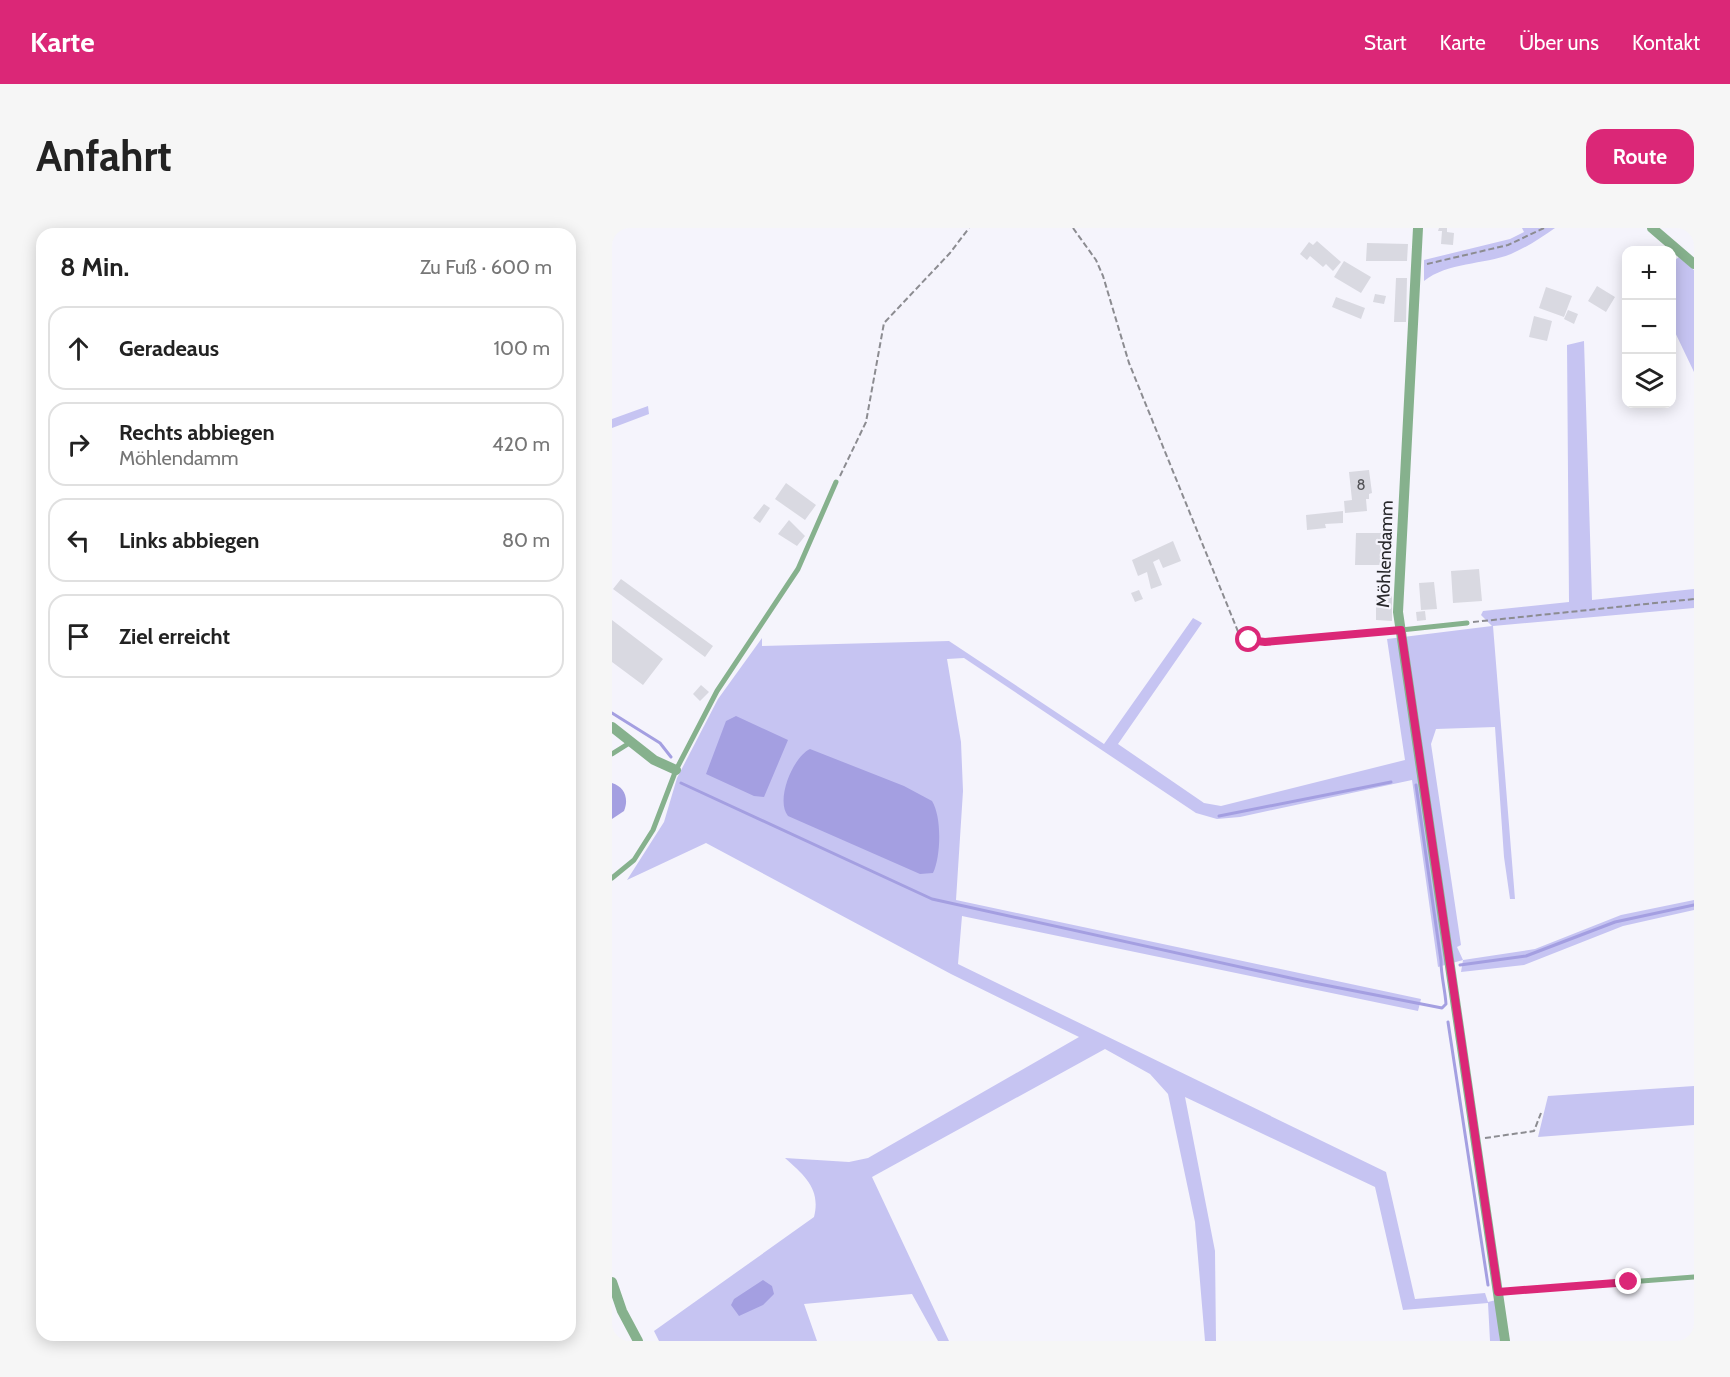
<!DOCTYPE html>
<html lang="de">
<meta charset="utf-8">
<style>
:root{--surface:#fff;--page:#f6f6f6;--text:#222;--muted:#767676;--line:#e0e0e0;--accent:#db2777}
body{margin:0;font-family:Cabin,sans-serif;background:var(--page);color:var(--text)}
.controls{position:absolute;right:18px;top:18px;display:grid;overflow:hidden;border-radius:12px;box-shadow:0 3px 15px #0003}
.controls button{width:54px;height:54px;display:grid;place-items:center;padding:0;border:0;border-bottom:2px solid var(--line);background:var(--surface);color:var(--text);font:30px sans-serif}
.stop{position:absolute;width:18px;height:18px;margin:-14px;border:4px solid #db2777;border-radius:50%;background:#fff}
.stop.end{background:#db2777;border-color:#fff;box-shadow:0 2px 6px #0008}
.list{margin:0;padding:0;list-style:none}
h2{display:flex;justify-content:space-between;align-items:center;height:78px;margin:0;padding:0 24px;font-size:26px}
h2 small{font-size:20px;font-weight:400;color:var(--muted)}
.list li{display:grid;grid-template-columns:39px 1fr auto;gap:18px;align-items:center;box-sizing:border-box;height:84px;margin:0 12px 12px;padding:0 12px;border:2px solid var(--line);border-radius:18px}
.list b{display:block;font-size:22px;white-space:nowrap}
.list p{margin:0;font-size:20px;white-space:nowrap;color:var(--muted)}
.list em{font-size:20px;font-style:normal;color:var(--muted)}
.icon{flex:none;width:33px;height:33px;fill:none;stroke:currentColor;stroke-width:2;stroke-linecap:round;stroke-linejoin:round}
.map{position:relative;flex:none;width:1082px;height:1113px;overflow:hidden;border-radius:18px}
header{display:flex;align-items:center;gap:36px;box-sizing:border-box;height:84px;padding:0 30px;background:var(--accent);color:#fff}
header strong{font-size:28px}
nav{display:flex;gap:33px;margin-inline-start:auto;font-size:21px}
.intro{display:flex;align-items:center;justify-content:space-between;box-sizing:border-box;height:144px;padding:0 36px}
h1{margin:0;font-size:42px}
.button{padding:15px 27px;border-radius:18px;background:var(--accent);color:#fff;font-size:21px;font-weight:700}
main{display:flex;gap:36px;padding:0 36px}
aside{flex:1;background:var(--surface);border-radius:18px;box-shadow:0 3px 15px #0003}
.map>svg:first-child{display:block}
</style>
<header>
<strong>Karte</strong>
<nav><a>Start</a><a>Karte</a><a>Über uns</a><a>Kontakt</a></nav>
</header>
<div class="intro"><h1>Anfahrt</h1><a class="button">Route</a></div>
<main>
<aside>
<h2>8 Min.<small>Zu Fuß · 600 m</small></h2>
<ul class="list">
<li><svg class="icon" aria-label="ahead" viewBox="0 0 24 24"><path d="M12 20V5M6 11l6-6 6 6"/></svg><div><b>Geradeaus</b></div><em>100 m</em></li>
<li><svg class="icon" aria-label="right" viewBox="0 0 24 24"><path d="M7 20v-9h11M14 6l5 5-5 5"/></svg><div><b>Rechts abbiegen</b><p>Möhlendamm</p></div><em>420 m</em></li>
<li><svg class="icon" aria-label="left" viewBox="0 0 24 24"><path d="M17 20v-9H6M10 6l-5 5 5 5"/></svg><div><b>Links abbiegen</b></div><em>80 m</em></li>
<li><svg class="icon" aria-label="arrive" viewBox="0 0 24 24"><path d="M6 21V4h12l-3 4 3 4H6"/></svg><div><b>Ziel erreicht</b></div></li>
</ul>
</aside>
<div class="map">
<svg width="1082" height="1113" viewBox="0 0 1082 1113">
<rect width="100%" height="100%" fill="#f5f4fc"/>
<path fill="#c6c4f2" d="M910,0H943C929,10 915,19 899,26C871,37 836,34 812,53V32L898,11L912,4Z
M1067,29L1082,42V144L1060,98V34Z
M972,113L980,372L1082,361V380L881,398L903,671H898L892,629L883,499L824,501L819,516L849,717L845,719L851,732L923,721L1009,687L1082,672V682L1011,698L912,737L849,744L851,732L826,739L800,552L628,589L605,591L584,585L352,430L335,431L349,514L351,563L344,672L809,771L806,783L350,688L346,736L774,944L803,1071L873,1065L876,1074L884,1072L888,1113H878L876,1075L791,1082L763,959L573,869L603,1023L604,1113H593L583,994L556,866L538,846L493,821L260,949L337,1113H326L300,1066L192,1076L205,1113H47L42,1103L202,989C209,961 193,948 173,930L237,934L256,930L467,809L339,746L94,615L15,652L52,594L65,550L106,471L150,410V418L337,413L492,516L581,390L590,395L506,516L592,575L609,578L793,532L775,411L880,398L869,387L871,383L957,374L955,117Z
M36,178L37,186L0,200V191Z
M1082,858V897L926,909L936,868Z"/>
<path fill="#a49fe1" d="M124,488L176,512L152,569L142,568L94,546L114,493Z
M198,521L292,558L320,573C330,589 329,628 321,645L308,646L176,588C163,572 181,529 198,521Z
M0,555C13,559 17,571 12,583L0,591Z
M151,1052L160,1058L162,1066L151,1077L127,1088L119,1077L122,1071Z"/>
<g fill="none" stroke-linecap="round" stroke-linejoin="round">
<path stroke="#a49fe1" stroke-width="3" d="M0,485L48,515L59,529
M69,555L320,671L692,753L830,780L834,776C833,761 829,748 829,733L804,557
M607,588L779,554
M848,737L914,728L1003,694L1082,677
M836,794L876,1057"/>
</g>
<path fill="#d9d9e1" d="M827,0H835V4L842,5L841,17L829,16L830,3H826Z
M705,13L729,34L721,43L714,36L711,39L698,28L695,32L688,26L697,14L701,17Z
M755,15L796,16L795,33H754Z
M732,33L759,49L749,65L722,49Z
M784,50H795L794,94H782Z
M985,58L1003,69L994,84L976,73Z
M934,59L960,68L952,89L927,80Z
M763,66L774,68L772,76L761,74Z
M724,69L753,80L749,91L720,79Z
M956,82L966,86L962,96L952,91Z
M922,88L940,93L935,113L917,109Z
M757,242L760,265L757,266V271H754L755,283L733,285L732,273L740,272L737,244Z
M174,255L204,277L193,292L163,271Z
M152,276L158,280L148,295L141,290Z
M731,283V295L713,296L714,300L695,302L694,287Z
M177,292L193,308L185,318L166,306Z
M744,305H770L769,337H743Z
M561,313L569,333L551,340L547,331L541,334L550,357L539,361L535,344L526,348L520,332Z
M867,341L870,373L841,375L839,343Z
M9,351L101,418L93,429L1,361Z
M822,354L825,381L809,382L807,355Z
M527,362L531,371L523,374L519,365Z
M764,368H780V393L764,392Z
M813,383L814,392L805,393L804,384Z
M0,392L51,431L31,457L0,434Z
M89,457L97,464L88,473L81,466Z"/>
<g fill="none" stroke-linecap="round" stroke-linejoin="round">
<path stroke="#8c8c91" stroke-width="2" stroke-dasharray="6 3" stroke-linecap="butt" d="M461,0L484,32L491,48L517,135L627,406L637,412L653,414L780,403
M815,36L896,17L932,0
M228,248L254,194L272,95L338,25L357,0
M861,394L1082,371
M873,910L922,903L929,885"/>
<path stroke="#86b18d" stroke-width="5" d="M789,402L855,395
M0,526L19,514
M0,650L22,632L41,602L64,542L105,463L186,341L224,254
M886,1064L1082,1049"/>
<path stroke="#86b18d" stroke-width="10" d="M806,0L786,384L893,1113
M1040,0L1082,36
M0,499L42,532L64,542
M0,1054L10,1083L26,1113"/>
</g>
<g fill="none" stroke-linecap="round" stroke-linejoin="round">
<path stroke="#db2777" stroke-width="8" d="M637,412L653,414L789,402L886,1064L1017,1054"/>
</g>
<g text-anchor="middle" stroke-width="4.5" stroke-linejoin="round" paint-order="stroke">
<g font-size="15" fill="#545458">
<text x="749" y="262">8</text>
</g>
<g font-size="18" fill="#28282b" stroke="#f5f4fc">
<text transform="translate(773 326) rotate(-88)" y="6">Möhlendamm</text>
</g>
</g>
</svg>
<div class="controls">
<button>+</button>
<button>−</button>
<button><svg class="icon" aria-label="layers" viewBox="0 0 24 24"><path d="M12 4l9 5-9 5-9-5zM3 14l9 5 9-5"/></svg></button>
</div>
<div class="stop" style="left:637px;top:412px"></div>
<div class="stop end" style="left:1017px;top:1054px"></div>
</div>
</main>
